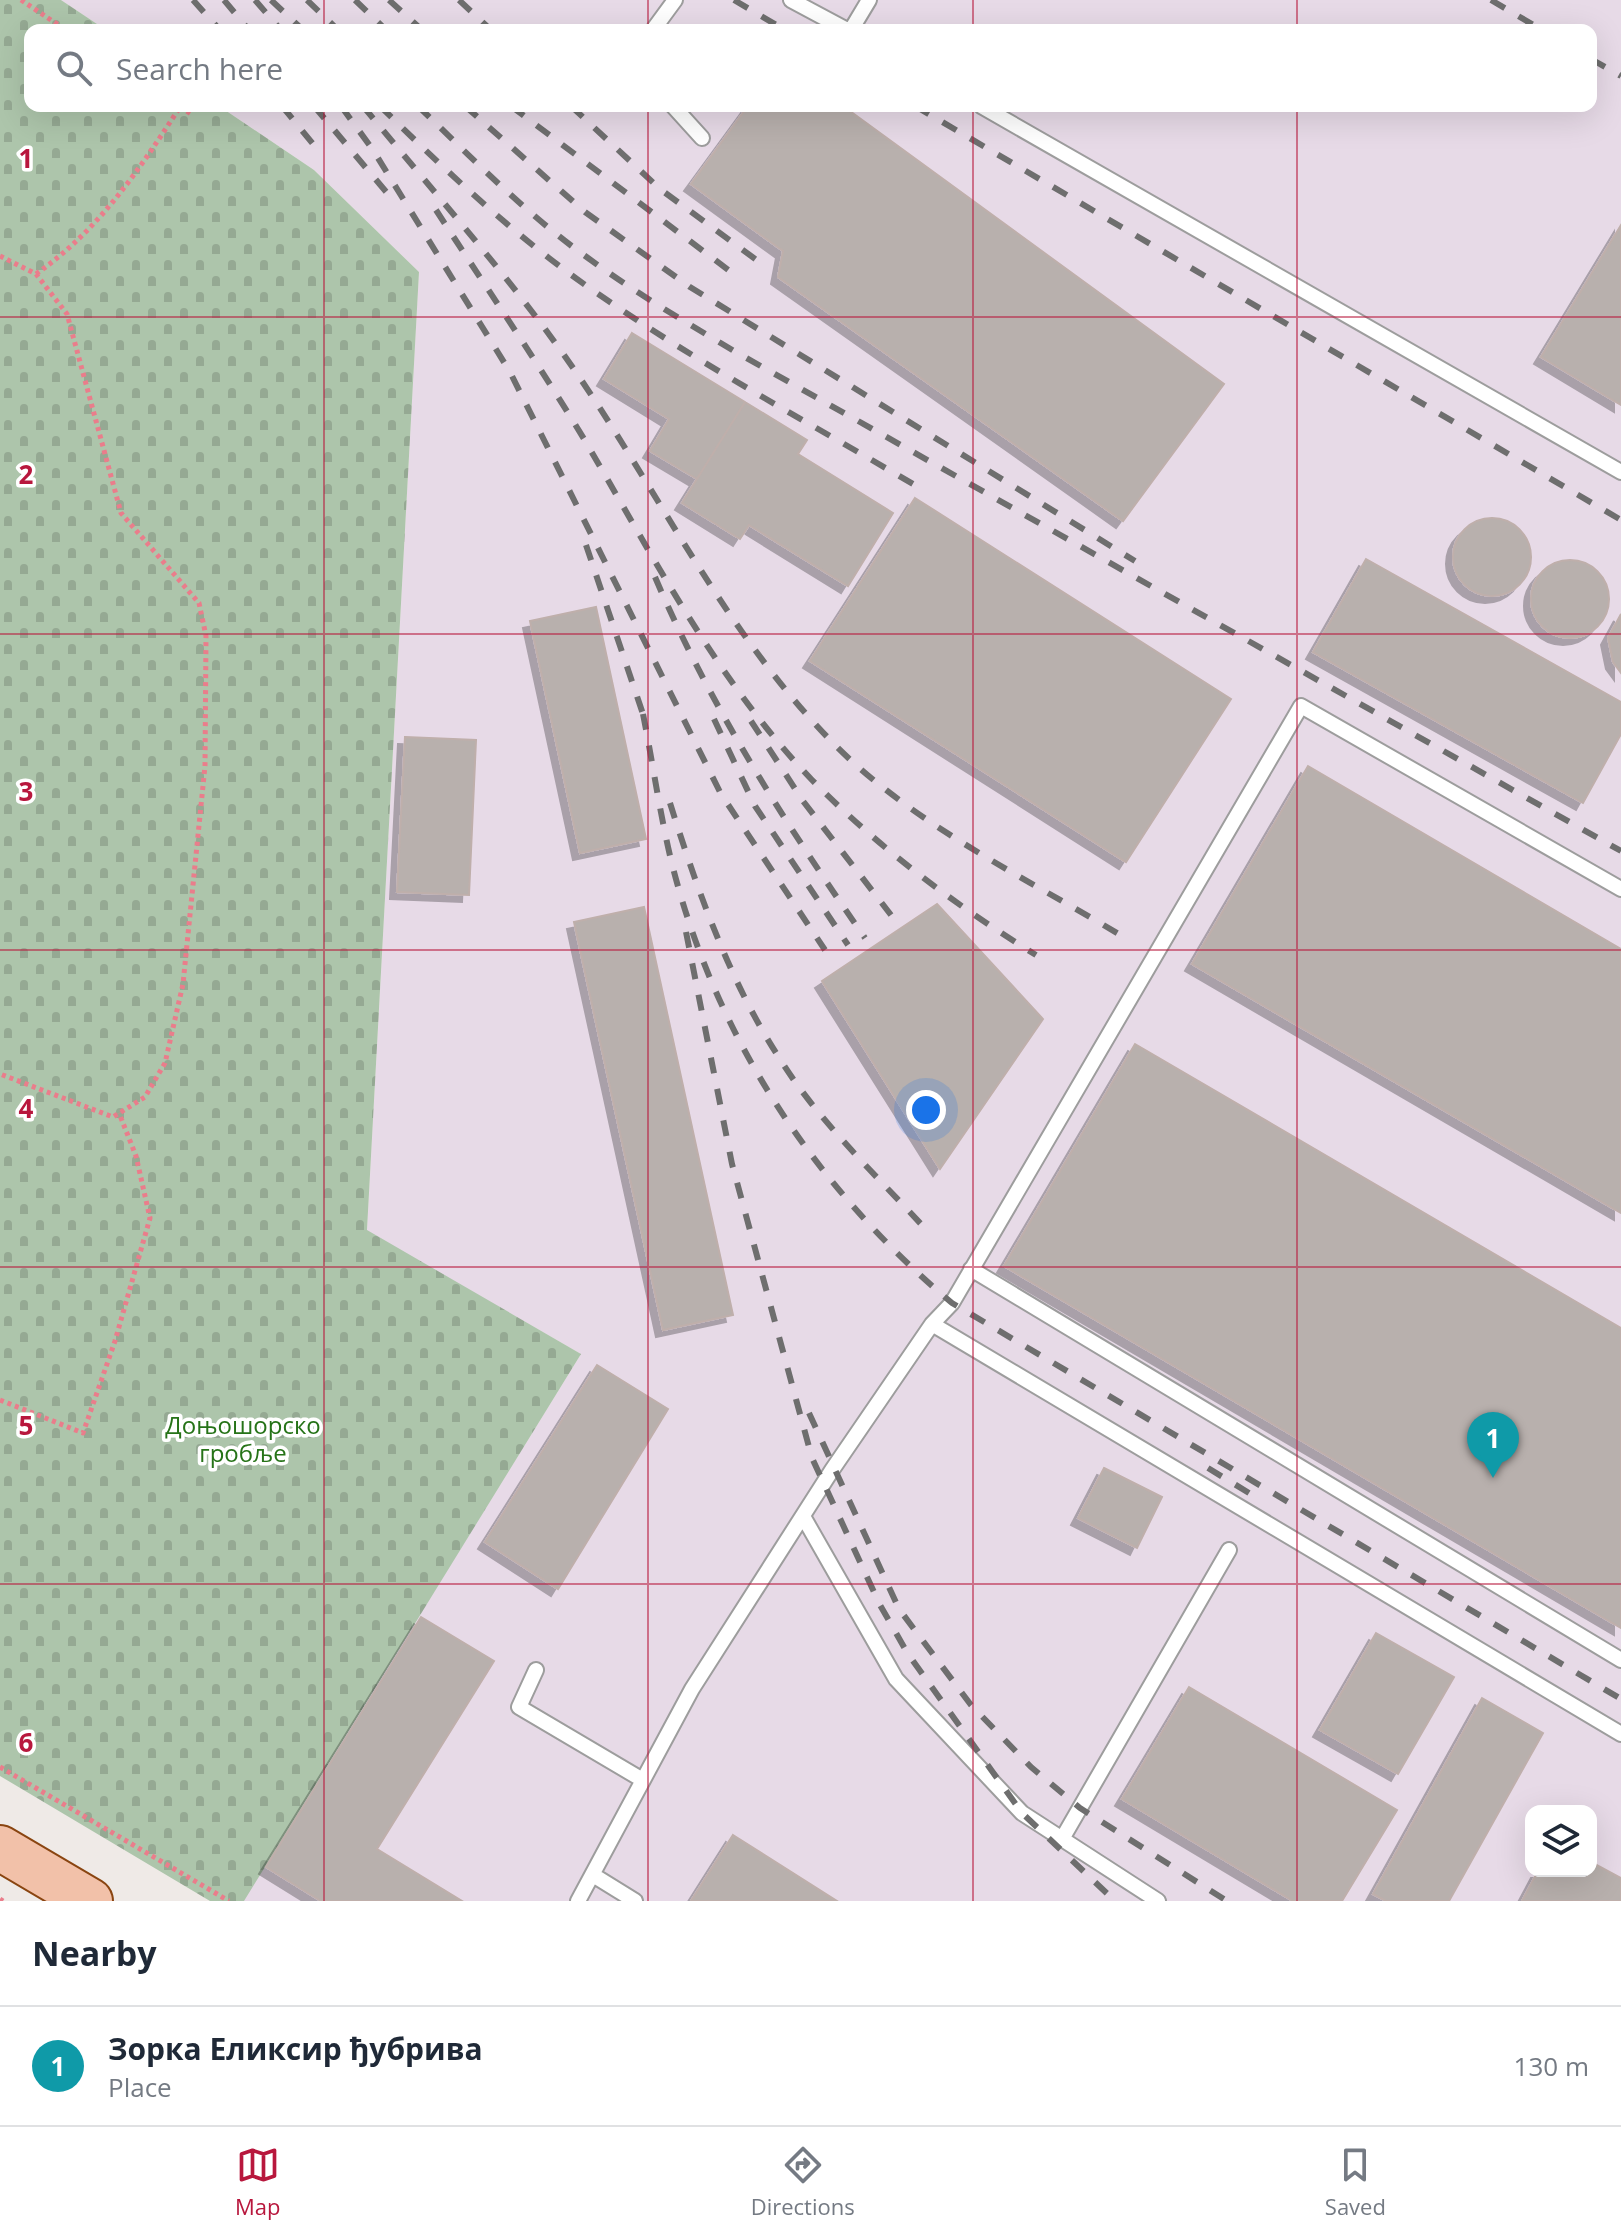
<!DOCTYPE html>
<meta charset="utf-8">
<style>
:root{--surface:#fff;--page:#f6f6f7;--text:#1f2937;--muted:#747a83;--line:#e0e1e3;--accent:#b8173d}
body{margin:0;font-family:"Open Sans",sans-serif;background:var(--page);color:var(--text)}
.controls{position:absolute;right:24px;bottom:24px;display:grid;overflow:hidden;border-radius:16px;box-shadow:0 8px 32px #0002}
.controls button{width:72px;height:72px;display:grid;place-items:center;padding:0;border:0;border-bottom:2px solid var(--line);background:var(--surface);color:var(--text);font:40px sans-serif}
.you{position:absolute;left:926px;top:1110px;width:28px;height:28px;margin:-20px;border:6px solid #fff;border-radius:50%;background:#1a73e8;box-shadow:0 0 0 12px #1a73e833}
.badge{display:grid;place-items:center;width:52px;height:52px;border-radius:50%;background:var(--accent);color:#fff;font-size:26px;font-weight:700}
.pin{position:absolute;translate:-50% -66px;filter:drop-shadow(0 2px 4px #0008)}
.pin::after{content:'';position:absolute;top:42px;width:28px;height:24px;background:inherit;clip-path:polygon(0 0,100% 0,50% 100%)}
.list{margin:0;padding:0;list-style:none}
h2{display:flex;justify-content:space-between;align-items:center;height:104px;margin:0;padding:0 32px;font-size:34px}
h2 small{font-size:26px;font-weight:400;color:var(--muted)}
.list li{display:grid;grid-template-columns:52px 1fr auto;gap:24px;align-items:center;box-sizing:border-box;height:120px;padding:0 32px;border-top:2px solid var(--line)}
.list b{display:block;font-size:30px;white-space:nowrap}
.list p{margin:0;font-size:26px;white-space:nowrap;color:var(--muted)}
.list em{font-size:26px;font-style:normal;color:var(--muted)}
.icon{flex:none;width:44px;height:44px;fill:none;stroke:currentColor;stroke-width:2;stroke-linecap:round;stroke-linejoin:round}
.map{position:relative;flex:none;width:1621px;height:1901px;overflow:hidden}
.search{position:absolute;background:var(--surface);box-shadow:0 8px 32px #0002;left:24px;right:24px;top:24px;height:88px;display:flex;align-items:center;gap:20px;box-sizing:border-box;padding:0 28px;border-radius:16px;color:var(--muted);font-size:30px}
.sheet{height:224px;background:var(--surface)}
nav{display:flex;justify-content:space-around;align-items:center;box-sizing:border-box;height:112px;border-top:2px solid var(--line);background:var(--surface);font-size:22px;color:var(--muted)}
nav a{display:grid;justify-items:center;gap:4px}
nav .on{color:var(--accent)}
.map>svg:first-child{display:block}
</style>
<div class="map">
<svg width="1621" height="1901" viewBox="0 0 1621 1901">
<defs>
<pattern id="cemetery-stones" width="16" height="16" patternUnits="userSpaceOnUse" patternTransform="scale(2)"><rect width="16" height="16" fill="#adc5ab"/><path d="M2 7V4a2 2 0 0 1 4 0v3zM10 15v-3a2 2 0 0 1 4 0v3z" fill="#95a993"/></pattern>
<filter id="shadow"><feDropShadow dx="-7" dy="7" stdDeviation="0" flood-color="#0004"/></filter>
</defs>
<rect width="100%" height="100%" fill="#efeae7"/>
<path fill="#e7dae7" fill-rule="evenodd" d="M61,0H1621V1901H243L581,1354L367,1231L419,272L314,170L219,106H1591V30H106ZM1531,1811H1591V1871H1531Z"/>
<path fill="url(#cemetery-stones)" d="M0,0H61L106,30H30V106H219L314,170L419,272L367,1230L581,1354L244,1901H210L0,1776Z"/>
<path fill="#b8b0ad" stroke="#bfafab" stroke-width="2" filter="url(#shadow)" d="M748,106H843L1224,384L1123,521L778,277L783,251L691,184Z
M1621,225V405L1541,357Z
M632,333L745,402L697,479L650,451L669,419L604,379Z
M745,402L807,440L798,454L893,513L848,586L749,525L740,539L682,503Z
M915,498L1231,699L1126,862L810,661Z
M1453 557a39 39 0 1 1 78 0a39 39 0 1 1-78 0Z
M1366,559L1621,702V734L1583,803L1313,652Z
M1531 599a39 39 0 1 1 78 0a39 39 0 1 1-78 0Z
M596,607L646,839L580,853L530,621Z
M1621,614V673L1613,662L1608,638Z
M405,737L476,740L469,895L397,892Z
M1308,766L1621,949V1213L1192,964Z
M937,904L1043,1019L940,1169L822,981Z
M644,907L733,1315L663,1330L574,922Z
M1135,1044L1621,1328V1628L1004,1266Z
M597,1365L668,1409L558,1589L485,1542Z
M1104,1468L1162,1497L1137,1548L1078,1518Z
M421,1617L494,1661L377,1849L462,1901H321L266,1867Z
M1376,1633L1454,1677L1398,1774L1320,1730Z
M1189,1687L1397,1810L1342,1901H1293L1122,1799Z
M1482,1698L1543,1733L1449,1901H1386L1373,1894Z
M733,1835L837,1901H691Z
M1591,1862L1621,1878V1901H1522L1538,1871H1591Z"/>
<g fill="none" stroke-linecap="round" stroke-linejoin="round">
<g stroke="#9d9d9d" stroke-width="18">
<path id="service" d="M791,0L847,30
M653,30L675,0
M851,30L869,0
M673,106L702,138
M981,106L1621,472
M971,1269L1621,1660
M932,1324L1621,1734
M804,1518L896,1679L1022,1813L1158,1901
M536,1670L519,1707L641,1779
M1062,1839L1229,1550
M593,1875L635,1901
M578,1901L692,1689L832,1470L932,1324L952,1303L1301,706L1621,889"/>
</g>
<g stroke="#8a4511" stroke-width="48">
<path id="primary" d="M0,1848L90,1901"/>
</g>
<path stroke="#ea7d8b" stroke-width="5" stroke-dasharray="4 4" stroke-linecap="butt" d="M21,0L66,30
M180,107L193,115
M0,256L36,274L67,314L121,513L199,603L206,636L205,766L183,984L165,1063L145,1097L113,1117L0,1074
M36,274C99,230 139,170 180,107
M0,1400L83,1433L115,1341L150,1218L136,1156L119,1113
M0,1767L229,1901
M0,1899L3,1901"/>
<use href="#service" stroke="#fff" stroke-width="14"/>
<use href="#primary" stroke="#f2c1a9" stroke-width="44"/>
<path stroke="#6e6e6e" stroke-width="6" stroke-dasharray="16 16" stroke-linecap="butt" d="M193,0L220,30
M224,0L249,30
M255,0L281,30
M271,0L303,30
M307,0L338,30
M355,0L386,30
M389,0L422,30
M459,0L491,30
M734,0L785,30
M1491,0L1542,30
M1591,59L1621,76
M282,106L322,155
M314,106L393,200
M341,106L373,150L510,372L721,794L825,950
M363,106C430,188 502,268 564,355C656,485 723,632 836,746C916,826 1026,878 1122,936
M380,106C439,164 500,222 566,271C676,352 800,417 918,487
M418,106C472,158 526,214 588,258C634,292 684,321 734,351L1621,851
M465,106L585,212L690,287L1135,561
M511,106L735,275
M571,106L660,189L762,264
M915,106L1621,520
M436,210C485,286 537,361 584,439C653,556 717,681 812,780C879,848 955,905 1036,955
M586,545L646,723
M655,577C710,706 785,823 865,938
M643,714C653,764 660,815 672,864C716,1038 815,1188 952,1303L1621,1699
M714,719L755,806L848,945
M751,721L803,801L891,915
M670,803C697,889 729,980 778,1056C816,1118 872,1171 921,1224
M686,932L732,1164L812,1458L880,1605L908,1654L1022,1813L1115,1901
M809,1413L899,1609L971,1705L1031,1767L1080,1808L1227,1901
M1208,1468L1249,1493"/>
</g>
<path fill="none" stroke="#b8173d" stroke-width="2" stroke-opacity="0.55" d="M324,0V30M648,0V30M973,0V30M1297,0V30M324,106V1901M648,106V1901M973,106V1901M1297,106V1901M0,317H1621M0,634H1621M0,950H1621M0,1267H1621M0,1584H1621"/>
<g text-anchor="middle" stroke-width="7" stroke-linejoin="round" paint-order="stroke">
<g font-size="24" fill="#267318" stroke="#fff">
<text x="243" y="1434">Доњошорско<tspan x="243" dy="28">гробље</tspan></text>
</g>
</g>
<g font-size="26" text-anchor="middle" font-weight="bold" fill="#b8173d" stroke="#fff" stroke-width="7" stroke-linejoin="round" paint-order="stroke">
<text x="26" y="168">1</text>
<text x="26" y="484">2</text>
<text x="26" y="801">3</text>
<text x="26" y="1118">4</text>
<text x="26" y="1435">5</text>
<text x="26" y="1752">6</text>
</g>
</svg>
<div class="controls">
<button><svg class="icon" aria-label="layers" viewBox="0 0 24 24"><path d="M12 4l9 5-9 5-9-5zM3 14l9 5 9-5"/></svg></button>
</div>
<div class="you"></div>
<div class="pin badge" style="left:1493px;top:1478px;background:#0f9aa8">1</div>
<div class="search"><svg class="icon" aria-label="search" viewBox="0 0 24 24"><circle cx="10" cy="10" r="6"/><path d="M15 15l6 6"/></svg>Search here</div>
</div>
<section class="sheet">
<h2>Nearby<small></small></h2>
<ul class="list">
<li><span class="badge" style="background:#0f9aa8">1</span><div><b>Зорка Еликсир ђубрива</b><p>Place</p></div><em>130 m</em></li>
</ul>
</section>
<nav>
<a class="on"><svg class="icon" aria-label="map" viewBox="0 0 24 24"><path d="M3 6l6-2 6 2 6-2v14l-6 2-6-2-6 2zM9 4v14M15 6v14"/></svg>Map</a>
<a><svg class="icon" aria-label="directions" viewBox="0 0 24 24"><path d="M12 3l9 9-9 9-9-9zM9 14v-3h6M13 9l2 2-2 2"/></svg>Directions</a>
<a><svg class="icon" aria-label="saved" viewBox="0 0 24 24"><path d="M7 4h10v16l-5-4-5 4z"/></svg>Saved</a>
</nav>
